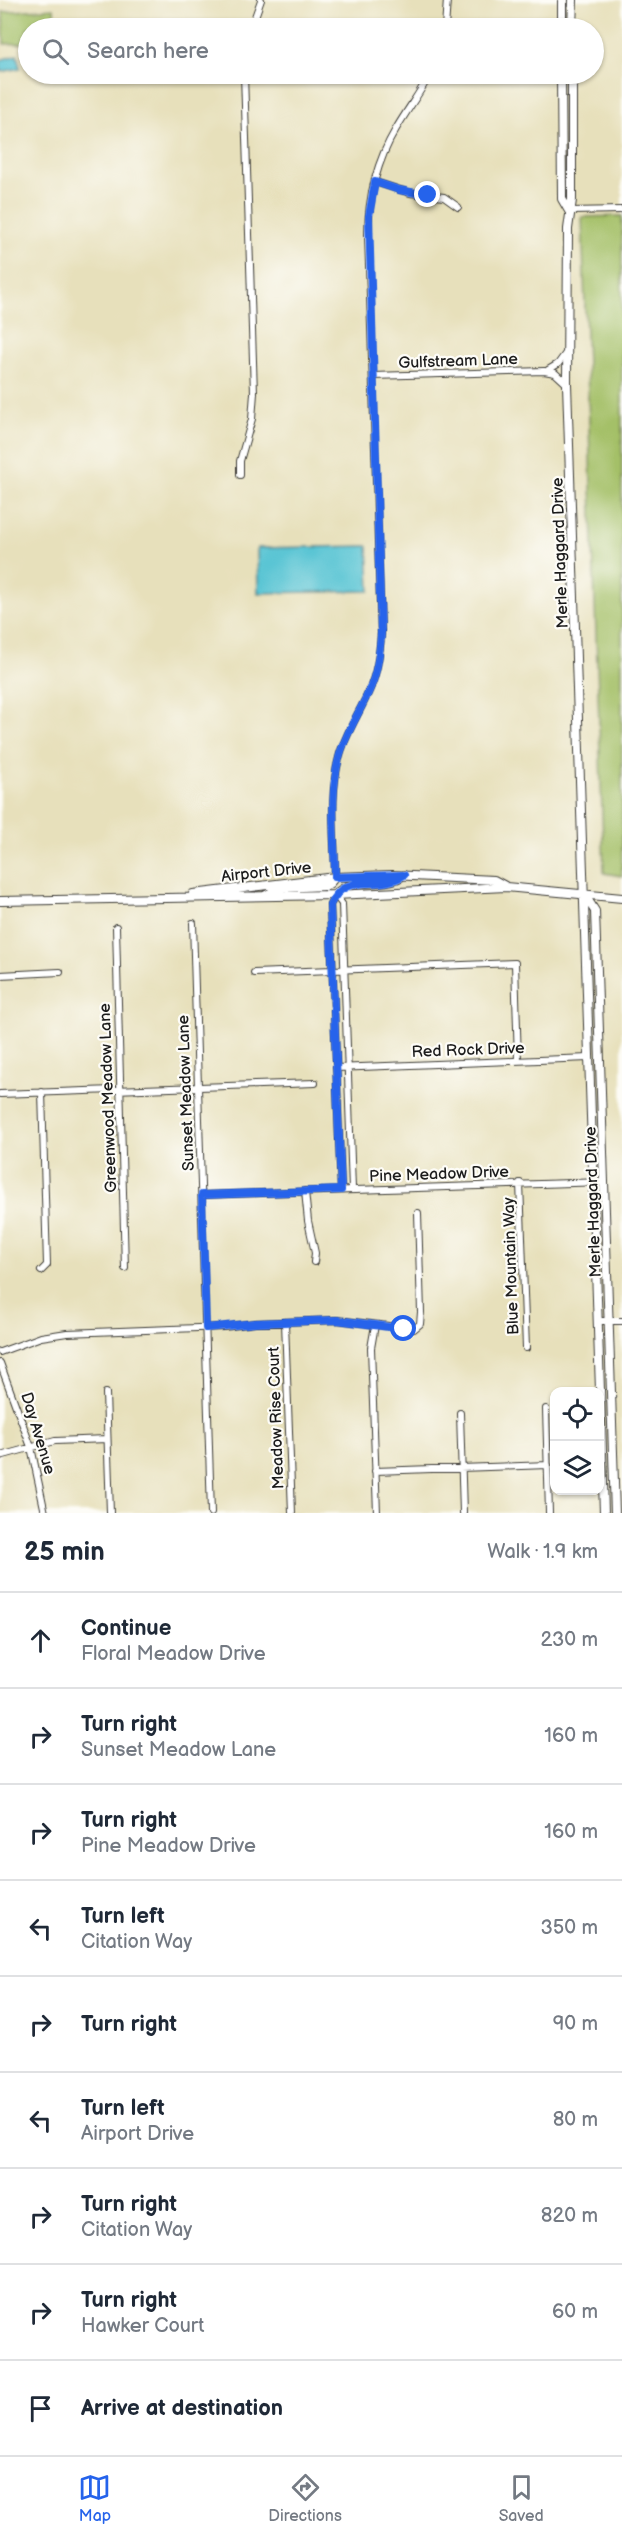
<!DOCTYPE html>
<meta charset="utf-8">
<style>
:root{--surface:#fff;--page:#f2f2f3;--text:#1f2937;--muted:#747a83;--line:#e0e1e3;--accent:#2563eb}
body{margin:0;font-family:"Balsamiq Sans",sans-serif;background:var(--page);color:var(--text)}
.controls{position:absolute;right:18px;bottom:18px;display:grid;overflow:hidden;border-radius:12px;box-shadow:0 2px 4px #0004}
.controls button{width:54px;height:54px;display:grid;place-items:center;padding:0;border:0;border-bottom:2px solid var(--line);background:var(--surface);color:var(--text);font:30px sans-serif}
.stop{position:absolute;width:18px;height:18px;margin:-14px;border:4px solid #2563eb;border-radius:50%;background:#fff}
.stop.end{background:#2563eb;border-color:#fff;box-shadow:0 2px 6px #0008}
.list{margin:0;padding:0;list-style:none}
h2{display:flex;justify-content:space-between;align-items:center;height:78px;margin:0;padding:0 24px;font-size:26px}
h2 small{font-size:20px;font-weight:400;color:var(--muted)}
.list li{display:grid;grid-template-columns:39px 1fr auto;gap:18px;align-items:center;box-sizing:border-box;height:96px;padding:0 24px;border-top:2px solid var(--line)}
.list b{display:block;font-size:22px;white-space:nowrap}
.list p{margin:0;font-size:20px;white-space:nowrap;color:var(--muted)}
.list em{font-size:20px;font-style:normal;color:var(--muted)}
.icon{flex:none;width:33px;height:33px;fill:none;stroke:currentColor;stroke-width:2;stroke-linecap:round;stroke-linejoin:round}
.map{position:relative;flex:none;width:622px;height:1513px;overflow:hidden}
.search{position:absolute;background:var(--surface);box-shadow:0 2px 4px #0004;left:18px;right:18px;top:18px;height:66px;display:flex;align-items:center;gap:15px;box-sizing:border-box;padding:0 21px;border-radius:33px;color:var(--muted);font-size:22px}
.sheet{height:942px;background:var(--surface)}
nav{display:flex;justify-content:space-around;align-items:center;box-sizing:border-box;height:84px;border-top:2px solid var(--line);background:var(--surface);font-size:16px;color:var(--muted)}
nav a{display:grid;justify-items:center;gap:3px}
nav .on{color:var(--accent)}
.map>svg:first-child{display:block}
</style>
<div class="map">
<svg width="622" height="1513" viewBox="0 0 622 1513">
<rect width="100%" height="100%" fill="#fdfcf7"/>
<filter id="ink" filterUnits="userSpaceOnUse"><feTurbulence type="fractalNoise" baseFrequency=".0167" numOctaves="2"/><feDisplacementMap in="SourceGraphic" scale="12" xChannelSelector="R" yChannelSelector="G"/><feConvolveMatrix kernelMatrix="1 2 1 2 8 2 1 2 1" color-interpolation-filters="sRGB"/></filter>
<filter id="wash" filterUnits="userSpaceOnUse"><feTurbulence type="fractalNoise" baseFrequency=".008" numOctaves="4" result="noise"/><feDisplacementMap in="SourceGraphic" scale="24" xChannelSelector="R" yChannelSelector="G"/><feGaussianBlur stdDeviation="1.35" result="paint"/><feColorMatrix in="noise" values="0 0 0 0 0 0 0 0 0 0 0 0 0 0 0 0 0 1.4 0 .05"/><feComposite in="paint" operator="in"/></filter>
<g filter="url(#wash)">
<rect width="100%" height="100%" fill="#e7e0bb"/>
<path fill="#a4c067" stroke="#606e42" stroke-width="1.5" d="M54,8L55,28H28V43L4,44L3,12Z
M622,216V876L604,873L582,217Z"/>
<path fill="#5ac5d4" stroke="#3b7078" stroke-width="1.5" d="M17,55L20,68L1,72L0,60Z
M368,546L370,591L258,593L257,548Z"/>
</g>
<g filter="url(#ink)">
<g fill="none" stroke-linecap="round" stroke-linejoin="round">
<g stroke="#3a3934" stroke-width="8">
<path id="minor" d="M251,28L261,0
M445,28L447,0
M375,182L410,193L444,197L458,207
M569,211L622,210
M548,370L558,364L566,353
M373,376L544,371L555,373L567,384
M240,475V461L252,419L254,393L244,74
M335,877C335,839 329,796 339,758C345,734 359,714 369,691C377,673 380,653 381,633L368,235C368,198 377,161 396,129C407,110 420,93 430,74
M335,895L342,904L352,1189
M335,895L330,905L341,1190
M193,923L211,1513
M116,927L125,1268
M254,973L515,963L518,1061
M0,975L60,972
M336,1068L589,1058
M0,1094L315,1083
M520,1183L526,1348
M305,1191L308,1221L315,1253L314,1262
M202,1195L604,1182
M41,1271L47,1265L42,1092
M597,1321H622
M285,1322L292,1513
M375,1325L371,1348L377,1513
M0,1352L41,1337L67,1333L224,1327L255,1323L337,1320L414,1329L420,1324L421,1312L418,1213
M0,1363L31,1447L45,1513
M106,1393L110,1513
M546,1409L549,1513
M460,1413L463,1513
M0,1456L55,1441L107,1439
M375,1471L548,1465"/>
</g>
<g stroke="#3a3934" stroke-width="10">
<path id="major" d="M562,28V0
M572,28L573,0
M561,74L562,199L569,211
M572,74V200L568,229L567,384L604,1513
M193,894L335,877L392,875L494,880L505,886
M584,894L595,911L615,1513
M335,895C353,875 383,889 404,875
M264,896L280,888L325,886L330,883L335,877
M0,901L335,895L506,887L622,898"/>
</g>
<use href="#minor" stroke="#fff" stroke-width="6"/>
<use href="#major" stroke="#fff" stroke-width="8"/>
</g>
</g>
<g fill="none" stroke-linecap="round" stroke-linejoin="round" filter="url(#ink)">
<path stroke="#2563eb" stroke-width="8" d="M404,1329L337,1320L255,1323L206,1328L202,1195L341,1190L330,905C346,869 377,893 404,875L335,877C335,839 329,795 339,758C345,734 359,714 369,691C377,673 380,653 381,633L369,216L375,182L399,190L428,195"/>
</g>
<g text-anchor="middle" stroke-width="4.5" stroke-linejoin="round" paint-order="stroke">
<g font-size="16" fill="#1c1c1c" stroke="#fdfcf7">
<text transform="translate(458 360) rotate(-2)" y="6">Gulfstream Lane</text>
<text transform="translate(559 553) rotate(-92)" y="6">Merle Haggard Drive</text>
<text transform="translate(266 871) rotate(-6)" y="6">Airport Drive</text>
<text transform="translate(468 1049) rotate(-2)" y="6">Red Rock Drive</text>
<text transform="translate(185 1093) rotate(-92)" y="6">Sunset Meadow Lane</text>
<text transform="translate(107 1098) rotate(-92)" y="6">Greenwood Meadow Lane</text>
<text transform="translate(439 1173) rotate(-2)" y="6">Pine Meadow Drive</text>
<text transform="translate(592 1202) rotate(-92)" y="6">Merle Haggard Drive</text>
<text transform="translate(510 1266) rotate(-92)" y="6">Blue Mountain Way</text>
<text transform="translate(275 1418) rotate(-92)" y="6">Meadow Rise Court</text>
<text transform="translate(39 1433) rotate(73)" y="6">Day Avenue</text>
</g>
</g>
</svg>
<div class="controls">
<button><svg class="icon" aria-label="locate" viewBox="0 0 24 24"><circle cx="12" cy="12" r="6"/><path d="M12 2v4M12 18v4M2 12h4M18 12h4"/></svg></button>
<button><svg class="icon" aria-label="layers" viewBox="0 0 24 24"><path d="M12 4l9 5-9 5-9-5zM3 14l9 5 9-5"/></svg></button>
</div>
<div class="stop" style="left:404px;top:1329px"></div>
<div class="stop end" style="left:428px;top:195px"></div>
<div class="search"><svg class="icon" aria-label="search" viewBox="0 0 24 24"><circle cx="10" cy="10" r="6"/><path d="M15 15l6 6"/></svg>Search here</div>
</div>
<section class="sheet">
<h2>25 min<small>Walk · 1.9 km</small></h2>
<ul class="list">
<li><svg class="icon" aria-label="ahead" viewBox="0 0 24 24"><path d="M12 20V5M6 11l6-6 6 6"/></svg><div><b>Continue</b><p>Floral Meadow Drive</p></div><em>230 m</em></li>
<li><svg class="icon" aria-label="right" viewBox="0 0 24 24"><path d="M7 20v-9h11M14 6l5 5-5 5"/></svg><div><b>Turn right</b><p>Sunset Meadow Lane</p></div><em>160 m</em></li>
<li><svg class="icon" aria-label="right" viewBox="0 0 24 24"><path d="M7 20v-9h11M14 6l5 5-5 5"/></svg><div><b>Turn right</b><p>Pine Meadow Drive</p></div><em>160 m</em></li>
<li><svg class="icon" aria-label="left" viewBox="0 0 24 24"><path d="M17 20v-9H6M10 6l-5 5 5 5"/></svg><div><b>Turn left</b><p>Citation Way</p></div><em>350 m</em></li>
<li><svg class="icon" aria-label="right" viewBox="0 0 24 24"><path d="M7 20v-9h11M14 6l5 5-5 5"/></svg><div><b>Turn right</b></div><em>90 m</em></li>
<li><svg class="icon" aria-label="left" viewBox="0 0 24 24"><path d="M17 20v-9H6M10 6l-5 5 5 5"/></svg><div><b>Turn left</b><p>Airport Drive</p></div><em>80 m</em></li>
<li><svg class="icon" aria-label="right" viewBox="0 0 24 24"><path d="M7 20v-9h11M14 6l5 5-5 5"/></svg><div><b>Turn right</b><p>Citation Way</p></div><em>820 m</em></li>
<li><svg class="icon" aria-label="right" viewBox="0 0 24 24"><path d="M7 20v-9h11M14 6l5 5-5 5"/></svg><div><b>Turn right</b><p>Hawker Court</p></div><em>60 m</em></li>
<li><svg class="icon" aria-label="arrive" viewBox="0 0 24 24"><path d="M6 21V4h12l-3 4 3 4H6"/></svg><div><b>Arrive at destination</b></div></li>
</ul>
</section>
<nav>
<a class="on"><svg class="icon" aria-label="map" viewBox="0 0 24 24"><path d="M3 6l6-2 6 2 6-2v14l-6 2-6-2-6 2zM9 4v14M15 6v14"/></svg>Map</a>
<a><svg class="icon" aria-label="directions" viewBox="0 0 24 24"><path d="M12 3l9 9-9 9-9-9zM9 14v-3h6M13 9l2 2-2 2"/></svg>Directions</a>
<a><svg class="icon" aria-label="saved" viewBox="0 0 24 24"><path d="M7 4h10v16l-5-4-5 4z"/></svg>Saved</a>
</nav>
